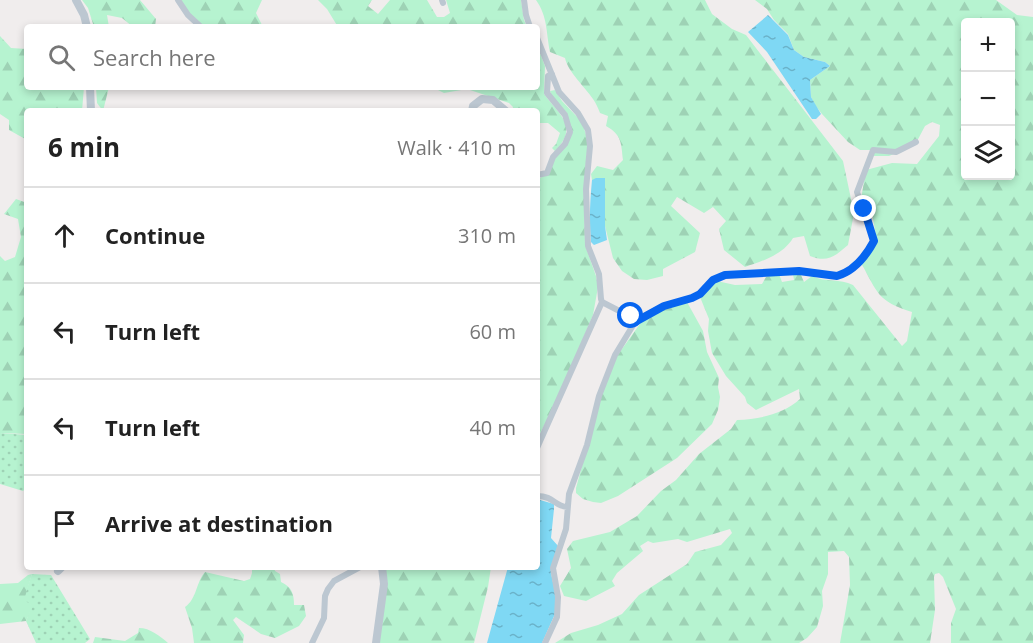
<!DOCTYPE html>
<meta charset="utf-8">
<style>
:root{--surface:#fff;--page:#f6f6f6;--text:#222;--muted:#767676;--line:#e0e0e0}
body{margin:0;font-family:"Open Sans",sans-serif;background:var(--page);color:var(--text)}
.controls{position:absolute;right:18px;top:18px;display:grid;overflow:hidden;border-radius:6px;box-shadow:0 3px 9px #0003}
.controls button{width:54px;height:54px;display:grid;place-items:center;padding:0;border:0;border-bottom:2px solid var(--line);background:var(--surface);color:var(--text);font:30px sans-serif}
.stop{position:absolute;width:18px;height:18px;margin:-14px;border:4px solid #0765f0;border-radius:50%;background:#fff}
.stop.end{background:#0765f0;border-color:#fff;box-shadow:0 2px 6px #0008}
.list{margin:0;padding:0;list-style:none}
h2{display:flex;justify-content:space-between;align-items:center;height:78px;margin:0;padding:0 24px;font-size:26px}
h2 small{font-size:20px;font-weight:400;color:var(--muted)}
.list li{display:grid;grid-template-columns:39px 1fr auto;gap:18px;align-items:center;box-sizing:border-box;height:96px;padding:0 24px;border-top:2px solid var(--line)}
.list b{display:block;font-size:22px;white-space:nowrap}
.list em{font-size:20px;font-style:normal;color:var(--muted)}
.icon{flex:none;width:33px;height:33px;fill:none;stroke:currentColor;stroke-width:2;stroke-linecap:round;stroke-linejoin:round}
.map{position:relative;flex:none;width:1033px;height:643px;overflow:hidden}
.search{position:absolute;background:var(--surface);box-shadow:0 3px 9px #0003;left:24px;top:24px;width:516px;height:66px;display:flex;align-items:center;gap:15px;box-sizing:border-box;padding:0 21px;border-radius:6px;color:var(--muted);font-size:22px}
.panel{position:absolute;background:var(--surface);box-shadow:0 3px 9px #0003;left:24px;top:108px;width:516px;height:462px;border-radius:6px}
.map>svg:first-child{display:block}
</style>
<div class="map">
<svg width="1033" height="643" viewBox="0 0 1033 643">
<defs>
<pattern id="grass-dots" width="8" height="8" patternUnits="userSpaceOnUse" patternTransform="scale(1.5)"><rect width="8" height="8" fill="#b6f3d0"/><path d="M2 2h.1M6 6h.1" fill="none" stroke="#9ed2b5" stroke-width="1.8" stroke-linecap="round"/></pattern>
<pattern id="forest-firs" width="22" height="20" patternUnits="userSpaceOnUse" patternTransform="scale(1.5)"><rect width="22" height="20" fill="#b6f3d0"/><path d="M5 1l3.5 6h-7zM16 11l3.5 6h-7z" fill="#9ed2b5"/></pattern>
<pattern id="water-ripples" width="26" height="14" patternUnits="userSpaceOnUse" patternTransform="scale(1.5)"><rect width="26" height="14" fill="#7fd8f4"/><path d="M2 4q2-2 4 0t4 0M15 11q2-2 4 0t4 0" fill="none" stroke="#6ab2c9"/></pattern>
</defs>
<rect width="100%" height="100%" fill="#f0eded"/>
<path fill="url(#grass-dots)" d="M0,433L27,435V487L23,491L0,484Z
M32,574L51,575L90,639L85,643H36L26,621L32,606L23,600Z"/>
<path fill="url(#forest-firs)" fill-rule="evenodd" d="M82,0H140L156,19L155,27H133L122,18L107,15L109,27H94L88,8Z
M181,0H262L256,13L263,27H202L189,13Z
M318,0H372L368,6L378,14L390,0H427L437,17H444L450,13L446,0H521L524,20L527,27H338L327,9Z
M536,0H705L712,14L732,29L746,35L843,161L854,213L848,245C835,256 828,263 810,256L804,236L793,238C783,255 762,261 745,267L724,250L719,229L726,221L713,207L704,213L677,197L671,206L700,233L695,252L663,269V276L647,280L634,279L622,271L613,258L605,226V179L592,180L591,174L597,166L613,170L623,160C621,143 622,135 606,126L608,116L600,113C598,108 596,103 593,99C585,87 568,72 565,58L550,52C546,33 548,17 536,0Z
M755,0H996L1017,15L1033,17V643H951V623L956,609L943,577L939,573L935,574L934,577L935,610L930,643H840L850,585L849,557L844,551L828,552V574L822,591L823,606L817,627L807,638L799,643H555L571,633L598,625L622,614L639,595L687,564L695,552L721,545L732,533L730,529L687,542L678,539L653,543L648,541L640,546L643,551L617,573L612,581L615,586L586,601L564,596L560,586L571,568L567,549L573,541L610,532L637,516L661,491L676,480L699,454L731,429L737,420C761,419 783,414 800,399L799,389L756,410L747,403L745,397L726,376L712,353L708,331L709,319L700,297L717,281L735,285L762,284L766,277L779,274L782,282L794,280L793,274L801,275L804,282L812,276C826,283 840,278 853,285L902,346L907,341L912,312C877,301 878,293 861,263L877,241L872,213L861,199L866,170L892,163L917,164L939,136L940,125L932,122L925,126L915,145L889,156H874L870,150H860L848,142L822,114L815,105L811,97L810,80L830,66L825,62L804,57L794,50L788,34L774,20L767,9ZM966,22H1010V176H966Z
M0,36L11,48L27,49V87H84L82,111H27V140L9,130V120L0,114Z
M537,45L545,66L544,94C560,115 579,127 555,151L552,148L556,144L560,133L548,123H537V111H512L513,107L509,103L467,89L444,93L432,87H537Z
M96,87H109L103,111L97,103Z
M555,90L562,101L582,122L588,141L584,185L585,245L596,276L598,287L593,315L561,391L537,440V177L540,178L549,173L553,159L567,145V113L551,95L550,91Z
M16,199L27,203V434L0,433V256L5,261L15,257L21,237L18,219L4,214Z
M687,302L703,331L707,352L719,378L718,387L720,397L718,410L712,424L677,458L618,496L601,503L593,502L583,499L576,493V488L601,396L617,356L642,321L664,309Z
M252,567H274L275,571L280,574L281,582C292,587 294,594 294,605H304L306,616L299,626L275,638L261,634L236,617L233,620L244,635L243,643H194L192,628L185,607C197,599 196,582 205,572L244,581L250,579L252,573Z
M385,567H491L488,587L474,643H379Z
M32,574L24,600L33,606L26,621L0,624V584L18,583L28,575Z
M139,628C150,628 160,636 168,643H93L95,637L125,641L138,633Z"/>
<path fill="url(#water-ripples)" d="M768,15L788,35L794,50L804,57L825,62L830,66L810,80L811,97L821,114L816,119H812L767,52L748,32Z
M596,178H605V226L607,240L594,245L591,242C589,222 590,201 592,180Z
M540,500L554,504V509L551,538L559,547L551,573L556,596L555,614L542,643H487L508,567H537V502Z"/>
<g fill="none" stroke-linecap="round" stroke-linejoin="round">
<path stroke="#bcc7d1" stroke-width="6" d="M178,0L188,15L201,27
M442,0L443,3
M524,0L526,15L530,27
M537,38L559,92L578,113L588,130L590,146L586,189L588,246L599,274L601,299L602,302L631,317L635,322
M537,175L547,173L553,157L565,144L570,132L565,115L547,93L548,76L552,74
M537,448L602,302
M537,496C554,496 554,506 567,507
M312,643L324,618L325,596L328,589L334,581L360,567
M545,643L557,617L558,597L553,568L566,529L569,494L587,445L599,396L615,355L635,322L642,317L664,306L692,298L700,294L713,280L725,275L799,271L837,276C854,271 866,256 874,241L857,192L873,150L896,152L916,142"/>
<path stroke="#bcc7d1" stroke-width="8" d="M76,0L84,15L87,27
M90,87L91,111
M472,111L473,106L482,99L493,100L506,111
M58,571L62,567
M376,643L384,584L382,567"/>
</g>
<g fill="none" stroke-linecap="round" stroke-linejoin="round">
<path stroke="#0765f0" stroke-width="8" d="M631,316L635,322L664,306L692,298L700,294L713,280L725,275L799,271L837,276C854,271 866,256 874,241L864,209"/>
</g>
</svg>
<div class="controls">
<button>+</button>
<button>−</button>
<button><svg class="icon" aria-label="layers" viewBox="0 0 24 24"><path d="M12 4l9 5-9 5-9-5zM3 14l9 5 9-5"/></svg></button>
</div>
<div class="stop" style="left:631px;top:316px"></div>
<div class="stop end" style="left:864px;top:209px"></div>
<div class="search"><svg class="icon" aria-label="search" viewBox="0 0 24 24"><circle cx="10" cy="10" r="6"/><path d="M15 15l6 6"/></svg>Search here</div>
<section class="panel">
<h2>6 min<small>Walk · 410 m</small></h2>
<ul class="list">
<li><svg class="icon" aria-label="ahead" viewBox="0 0 24 24"><path d="M12 20V5M6 11l6-6 6 6"/></svg><div><b>Continue</b></div><em>310 m</em></li>
<li><svg class="icon" aria-label="left" viewBox="0 0 24 24"><path d="M17 20v-9H6M10 6l-5 5 5 5"/></svg><div><b>Turn left</b></div><em>60 m</em></li>
<li><svg class="icon" aria-label="left" viewBox="0 0 24 24"><path d="M17 20v-9H6M10 6l-5 5 5 5"/></svg><div><b>Turn left</b></div><em>40 m</em></li>
<li><svg class="icon" aria-label="arrive" viewBox="0 0 24 24"><path d="M6 21V4h12l-3 4 3 4H6"/></svg><div><b>Arrive at destination</b></div></li>
</ul>
</section>
</div>
